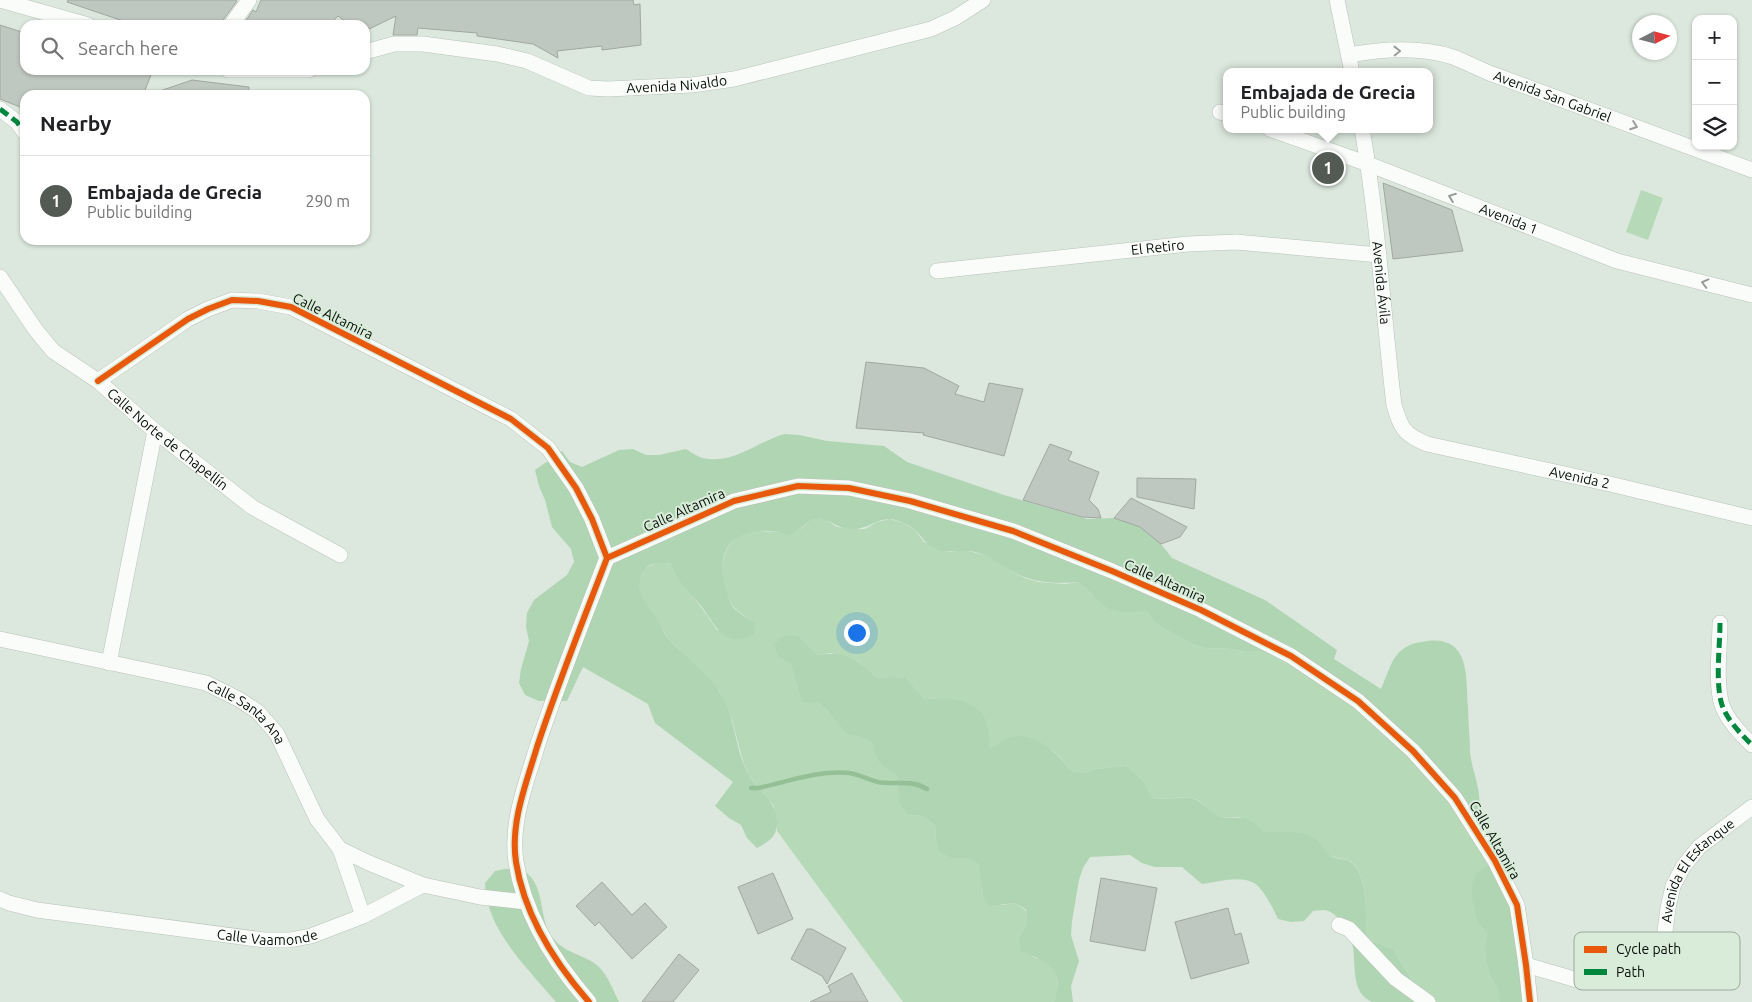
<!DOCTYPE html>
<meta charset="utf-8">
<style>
:root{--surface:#fff;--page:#f6f6f6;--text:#202124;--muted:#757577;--line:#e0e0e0;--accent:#525a53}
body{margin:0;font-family:Ubuntu,sans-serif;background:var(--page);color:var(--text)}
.controls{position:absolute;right:15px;top:15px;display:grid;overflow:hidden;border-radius:10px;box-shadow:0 1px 4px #0004}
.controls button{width:45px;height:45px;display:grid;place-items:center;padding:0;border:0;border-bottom:1px solid var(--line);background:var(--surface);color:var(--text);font:25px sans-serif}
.compass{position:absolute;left:1632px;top:15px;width:45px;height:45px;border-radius:50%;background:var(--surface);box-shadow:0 1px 4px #0004;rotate:84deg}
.you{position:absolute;left:856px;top:632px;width:18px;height:18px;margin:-12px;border:4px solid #fff;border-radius:50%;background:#1a73e8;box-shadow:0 0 0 8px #1a73e833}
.badge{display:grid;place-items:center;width:32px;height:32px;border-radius:50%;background:var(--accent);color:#fff;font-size:16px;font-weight:700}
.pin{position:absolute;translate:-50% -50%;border:2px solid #fff;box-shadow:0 1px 5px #0006}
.popup{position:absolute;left:1223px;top:68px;width:210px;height:65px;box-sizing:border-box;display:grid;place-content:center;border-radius:10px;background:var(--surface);filter:drop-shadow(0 1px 4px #0005);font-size:16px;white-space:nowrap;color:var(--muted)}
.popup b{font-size:19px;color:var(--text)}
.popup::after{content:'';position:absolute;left:50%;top:100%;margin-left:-10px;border:10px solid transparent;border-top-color:var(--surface)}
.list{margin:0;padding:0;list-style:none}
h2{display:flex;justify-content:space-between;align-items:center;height:65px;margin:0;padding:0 20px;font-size:21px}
h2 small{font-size:16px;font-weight:400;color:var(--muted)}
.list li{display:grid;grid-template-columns:32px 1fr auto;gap:15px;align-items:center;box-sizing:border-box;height:90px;padding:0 20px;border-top:1px solid var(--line)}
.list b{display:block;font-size:19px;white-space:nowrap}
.list p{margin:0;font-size:16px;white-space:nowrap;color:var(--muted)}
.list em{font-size:16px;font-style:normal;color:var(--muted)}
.icon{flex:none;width:28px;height:28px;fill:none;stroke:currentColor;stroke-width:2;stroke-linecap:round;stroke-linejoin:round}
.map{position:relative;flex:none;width:1752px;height:1002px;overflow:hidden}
.search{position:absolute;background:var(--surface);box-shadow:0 1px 4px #0004;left:20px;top:20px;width:350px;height:55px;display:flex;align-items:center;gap:12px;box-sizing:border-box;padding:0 18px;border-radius:15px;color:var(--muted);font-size:19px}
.panel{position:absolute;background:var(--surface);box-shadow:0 1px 4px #0004;left:20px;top:90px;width:350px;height:155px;border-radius:15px}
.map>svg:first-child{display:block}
</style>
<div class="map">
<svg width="1752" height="1002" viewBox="0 0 1752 1002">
<rect width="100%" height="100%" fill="#dce8dd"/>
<path fill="#b6dab8" d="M1641,190L1663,198L1648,240L1626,232Z
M811,519H825L837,527L851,529H865L877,522L890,519L904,523L915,530L924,542L949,552L963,550L990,556L1013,572L1025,578L1038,582L1065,584L1078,582C1086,588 1092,596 1099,600C1116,612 1127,611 1147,610L1156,624L1192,644L1205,648L1232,649L1246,652L1261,651L1275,658L1291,656L1413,751L1495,861L1478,924L1487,933L1485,948L1486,962L1490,976L1498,988L1501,1002H1438L1424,994L1414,984L1393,949L1366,939C1366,919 1369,873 1350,861C1342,857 1334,860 1325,852C1315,844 1317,836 1301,833C1289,831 1275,836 1263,832C1255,829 1247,821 1240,817C1231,818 1222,819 1213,813C1206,808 1201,799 1191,798C1180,796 1164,800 1151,798L1125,766L1097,769L1084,773L1071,771C1054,746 1041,743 1014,736L990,748L988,734L938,698L925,699L906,678L892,677L878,678L857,661L831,653L818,655L799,636L779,657L791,663L798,690L818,702L828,711L847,733L861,737L873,744L885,768L897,775L909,815L922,816L935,825L936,839L952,858H967L980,864L983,894L1002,905L1015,903L1027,911L1026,925L1019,937L1033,957L1046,961L1056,972L1058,986L1055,1002H903L777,831V818L773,805L764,796L748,774L743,761L732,720L720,692L669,639L640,595L639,582L644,569L658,562L671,564L684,586L702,608L717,630L755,622C733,609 728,605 723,579C721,567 723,555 729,546C746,520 776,538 800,529C804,527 808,522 811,519Z"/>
<path fill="#afd5b2" d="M785,434L799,435L827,441L884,446L907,462L1004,495L1087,519L1114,518L1140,527L1161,544L1172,558L1265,600L1337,650L1334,659L1381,689C1393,662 1393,645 1427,641C1470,636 1466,676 1468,706C1468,722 1470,737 1470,752C1472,774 1487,800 1475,821L1413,751L1291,656L1275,658L1261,651L1246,652L1232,649L1205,648L1192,644L1156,624L1147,611C1135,611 1119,614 1108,608C1098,603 1088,589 1078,582C1055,584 1032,583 1012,571C1000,565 992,556 979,553C964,548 949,555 934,548C923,542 923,537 915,530C910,525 898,520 891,519C877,518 867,530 851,529C841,529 835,524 826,520C822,518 816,519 812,519L801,528L789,535C779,531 770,530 759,531C727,534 717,556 725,586C727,592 729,602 733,607C739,614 748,618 755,622L754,634C726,648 717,629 703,608C698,601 690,595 685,588C679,581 675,572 671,564C660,562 647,562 642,574C635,591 644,601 654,615C660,623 663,633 670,640C685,657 710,675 720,693C735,717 735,747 747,772C755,788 777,803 777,820C778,836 770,841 757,848L747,838L741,825L729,818L715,806L733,782L655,723L648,704L583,667L567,701H539L525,695L519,683L521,669L529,641L526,627L527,613L534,600L567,575L574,562L571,549L552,527L545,500L539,486L535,470L562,451L570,462L582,467L619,450L633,449L646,455H659L686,449C691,452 698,457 703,458C735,465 757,441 785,434Z
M785,635L799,636L818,655C849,651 855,659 878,678L892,677L906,678L925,699C946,697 976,697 986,721C989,729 989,740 990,748C997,745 1008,736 1015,736C1038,735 1059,754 1071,771L1084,773L1097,769L1125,766C1139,776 1145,781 1151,798C1164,800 1177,797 1190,798C1201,799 1206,809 1215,814C1236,825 1243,807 1263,832C1280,833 1301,828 1316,839C1322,844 1323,850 1331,856C1337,860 1344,858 1349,861C1369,872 1366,919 1366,939L1393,949L1414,984L1424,994L1438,1002H1372C1351,993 1356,967 1353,948C1351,934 1341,916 1328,911C1324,909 1317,911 1313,911L1304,921L1291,922L1278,919C1274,910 1263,888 1254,883C1240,875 1217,882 1202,884L1182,867H1155L1142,863L1130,855L1090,857L1083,868L1079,880L1072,921L1071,935L1079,961L1071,986L1073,1002H1055C1055,997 1057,991 1058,986C1058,963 1038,959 1021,951L1019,937L1026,925L1027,910L1015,903L988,906L983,894L979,864L967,858H952L940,852L936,839L935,825L922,816L909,815L900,804L897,775C881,767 877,762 873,744L861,737L847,734L828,711L818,702L804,703L798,690L791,664L779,657L774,644Z
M1495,861L1517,905L1530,1002H1500L1498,988L1490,976L1486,962L1485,948L1487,933L1478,924L1472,897V884L1476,873Z
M505,869C510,869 516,869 521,870C545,879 539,917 550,934C564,955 583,953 598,966C608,975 613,990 619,1002H556C527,967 486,930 485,883L495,871Z"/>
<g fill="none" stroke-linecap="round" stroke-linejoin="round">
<path stroke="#95bf97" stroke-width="4.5" d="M751,788H758C788,782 817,770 849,773C859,774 868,780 878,782C895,785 911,779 927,789"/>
</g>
<path fill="#bfc8c0" stroke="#a0a8a0" d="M68,0H235L237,1L223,20L222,25H135L67,2Z
M261,0H633L634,5L640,4L641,45L602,50V46L557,51L558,58L533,44L477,36V33L418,28L417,35H393L396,16L365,31V25H358L355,20L349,24L338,16L329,25H243L253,10L256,12Z
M0,25L25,33V70H153L143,95H25V109L0,99Z
M192,80L249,87L248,95H154V93Z
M1383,183L1452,210L1463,251L1393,259Z
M866,362L924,368L959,386L955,394L984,402L989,383L1023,389L1004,456L923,435L924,433L856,428Z
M1050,444L1072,452L1068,460L1099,472L1089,500L1098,509L1101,518L1082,517L1023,500Z
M1137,478L1196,479L1194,509L1137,497Z
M1131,498L1187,527L1180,537L1161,544L1140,527L1114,518Z
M773,873L793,919L758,934L738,887Z
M1101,878L1157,888L1145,951L1090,941Z
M602,882L632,915L645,903L667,927L632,959L599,922L595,926L576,906Z
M1228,908L1235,935L1241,933L1249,963L1191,979L1175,922Z
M807,929H812L846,948L827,984L822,976L791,959Z
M679,954L699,970L673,1002H642Z
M852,973L868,1002H810L831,992L828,986Z"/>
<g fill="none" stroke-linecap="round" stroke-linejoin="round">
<g stroke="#b9c2ba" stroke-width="16">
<g id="minor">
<path d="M0,0L88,25"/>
<path d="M1337,0L1352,72"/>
<path d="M231,25L249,0"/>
<path id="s1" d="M365,52L394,44H423L497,54L527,61L589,88L608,89L692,85L734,79L931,29L955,18L983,0"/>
<path id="s2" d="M1349,55C1382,49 1420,46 1453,57C1466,62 1479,69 1492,74L1752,170"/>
<path d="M228,70H309"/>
<path d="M0,109L17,122L25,133"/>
<path d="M1220,112L1227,114"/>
<path id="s3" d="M1270,129L1368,164L1617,261L1752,295"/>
<path id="s4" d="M1362,129C1378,220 1383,313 1394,405C1401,428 1403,434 1427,444L1610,484L1752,518"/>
<path id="s5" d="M937,271L1188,244L1236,242L1379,255"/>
<path id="s6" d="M0,277L35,329L53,351L98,381L155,431L252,507L340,555"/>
<path d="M98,381L188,319L208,309L232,300L258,301L291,307L511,419L548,448L576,488L592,519L607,558C583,621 558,683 537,747C526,784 510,823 516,862C524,914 555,963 589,1002"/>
<path d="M607,558L734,501L798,486L849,488L910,501L1013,531L1112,571L1201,610L1291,656L1358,701L1413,751L1455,798L1495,861L1517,905L1526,965L1530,1002"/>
<path d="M1720,623C1720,646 1715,683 1722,705C1727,720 1741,734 1752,745"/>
<path id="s7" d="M0,639L206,683L240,700L258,712L277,734L317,819L340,849L369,863L423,885"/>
<path d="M109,663L155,431"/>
<path d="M340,849L363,916"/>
<path id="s8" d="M0,899L9,903L37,910L264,940H290L311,936L363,916L423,885L480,897L526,902"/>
<path d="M1339,925L1349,929L1396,979L1428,1002"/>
<path id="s9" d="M1526,965L1584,982L1599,980L1656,959L1663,947L1668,908L1673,886L1683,867L1699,847L1752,807"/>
</g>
</g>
<use href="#minor" stroke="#fafcfa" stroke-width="15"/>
<path stroke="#00873e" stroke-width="5" stroke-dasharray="10 5" stroke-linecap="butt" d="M0,109L17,122L25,133
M1720,623C1720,646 1715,683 1722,705C1727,720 1741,734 1752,745"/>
<g stroke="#d8ecd9" stroke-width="9">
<path id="cycleway" d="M98,381L188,319L208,309L232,300L258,301L291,307L511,419L548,448L576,488L592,519L607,558C583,621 558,683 537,747C526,784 510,823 516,862C524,914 555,963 589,1002
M607,558L734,501L798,486L849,488L910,501L1013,531L1112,571L1201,610L1291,656L1358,701L1413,751L1455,798L1495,861L1517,905L1526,965L1530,1002"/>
</g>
<use href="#cycleway" stroke="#e8590c" stroke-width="6"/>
</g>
<defs><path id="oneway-chevron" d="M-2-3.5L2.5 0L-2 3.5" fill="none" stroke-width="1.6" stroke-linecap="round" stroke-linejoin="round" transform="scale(1.25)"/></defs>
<g stroke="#999d99">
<use href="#oneway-chevron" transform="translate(1397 51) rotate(-1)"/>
<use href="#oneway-chevron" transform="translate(1634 126) rotate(20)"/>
<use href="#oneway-chevron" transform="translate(1452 197) rotate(-159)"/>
<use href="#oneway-chevron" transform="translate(1705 283) rotate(-166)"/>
</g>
<g text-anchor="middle" stroke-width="4" stroke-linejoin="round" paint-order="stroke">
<g font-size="14" fill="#080e08" stroke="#d8ecd9">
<text dy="5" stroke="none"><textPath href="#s1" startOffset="320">Avenida Nivaldo</textPath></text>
<text dy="5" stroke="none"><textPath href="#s2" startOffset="212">Avenida San Gabriel</textPath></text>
<text dy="5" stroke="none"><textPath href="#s3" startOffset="255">Avenida 1</textPath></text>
<text dy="5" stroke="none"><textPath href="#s5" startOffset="222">El Retiro</textPath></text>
<text dy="5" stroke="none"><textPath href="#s4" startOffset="155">Avenida Ávila</textPath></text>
<text transform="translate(333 316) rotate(26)" y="5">Calle Altamira</text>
<text dy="5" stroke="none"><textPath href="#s6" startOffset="236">Calle Norte de Chapellín</textPath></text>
<text dy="5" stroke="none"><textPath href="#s4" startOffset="488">Avenida 2</textPath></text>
<text transform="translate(684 510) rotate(-24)" y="5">Calle Altamira</text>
<text transform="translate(1165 581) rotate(24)" y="5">Calle Altamira</text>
<text dy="5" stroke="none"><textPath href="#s7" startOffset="261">Calle Santa Ana</textPath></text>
<text transform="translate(1495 840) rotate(60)" y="5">Calle Altamira</text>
<text dy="5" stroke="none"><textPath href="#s9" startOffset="238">Avenida El Estanque</textPath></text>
<text dy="5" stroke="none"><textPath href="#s8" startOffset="271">Calle Vaamonde</textPath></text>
</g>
</g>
<rect x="1574" y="932" width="166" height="58" rx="8" fill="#d8ecd9" stroke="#9aa99a" stroke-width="1"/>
<rect x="1584" y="946" width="23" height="7" fill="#e8590c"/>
<rect x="1584" y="969" width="23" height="6" fill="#00873e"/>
<g font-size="14" fill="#080e08">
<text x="1616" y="954">Cycle path</text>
<text x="1616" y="977">Path</text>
</g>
</svg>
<div class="controls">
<button>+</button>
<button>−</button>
<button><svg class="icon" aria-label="layers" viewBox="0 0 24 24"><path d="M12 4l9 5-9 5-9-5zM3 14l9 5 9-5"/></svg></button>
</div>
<svg class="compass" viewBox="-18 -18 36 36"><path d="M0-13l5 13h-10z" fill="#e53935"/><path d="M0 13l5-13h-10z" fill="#757577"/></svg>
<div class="you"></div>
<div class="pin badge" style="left:1328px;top:168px">1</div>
<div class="popup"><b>Embajada de Grecia</b>Public building</div>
<div class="search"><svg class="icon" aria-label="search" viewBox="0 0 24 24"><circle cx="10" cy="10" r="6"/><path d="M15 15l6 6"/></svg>Search here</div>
<section class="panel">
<h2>Nearby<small></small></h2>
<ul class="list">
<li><span class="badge">1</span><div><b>Embajada de Grecia</b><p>Public building</p></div><em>290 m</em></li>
</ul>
</section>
</div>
